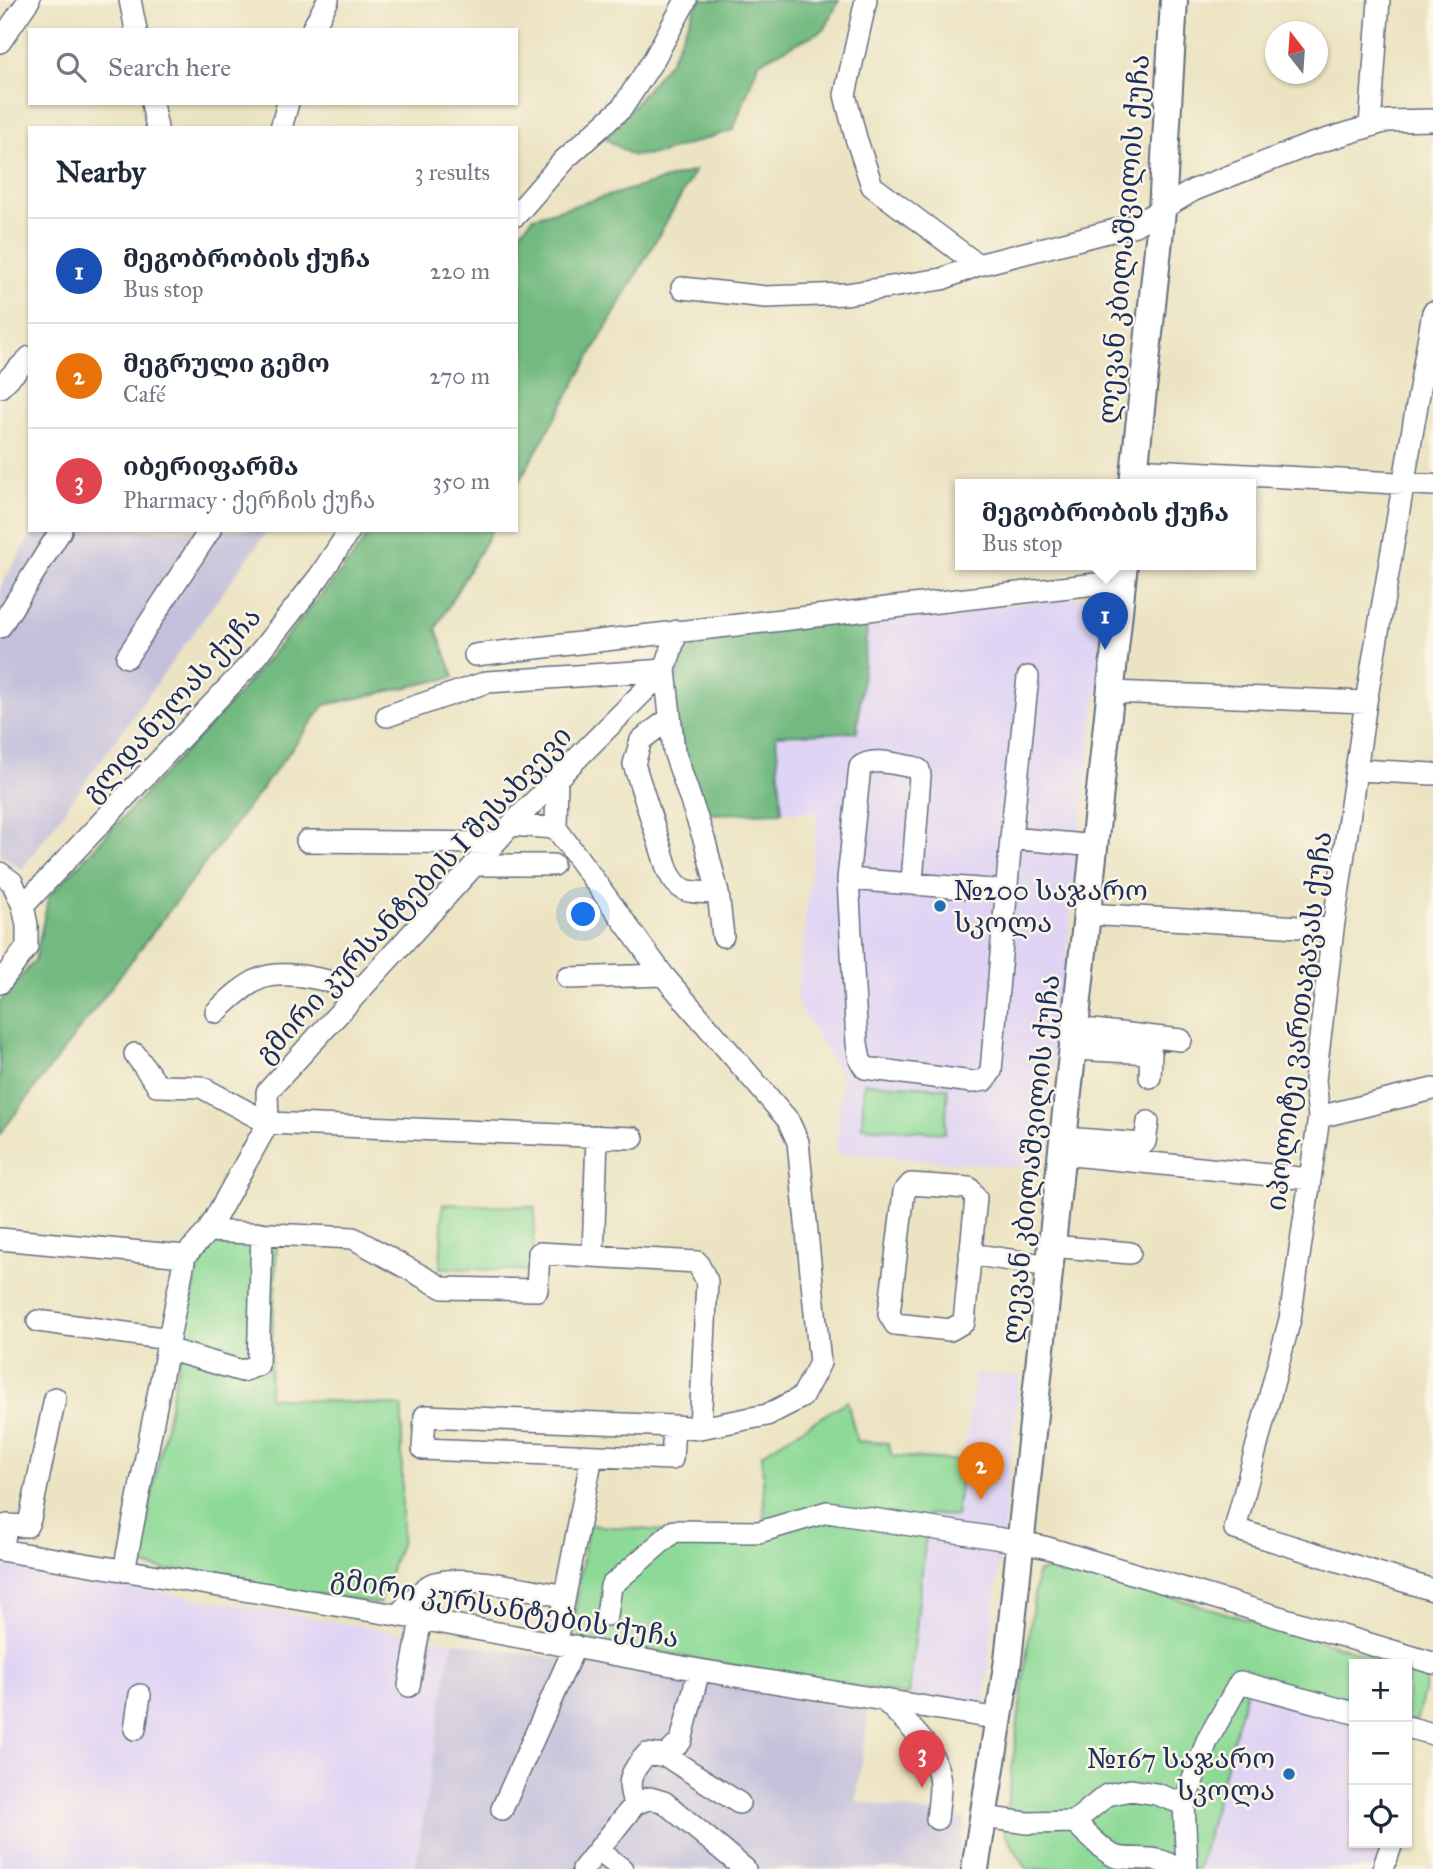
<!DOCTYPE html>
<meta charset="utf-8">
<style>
:root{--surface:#fff;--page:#f6f6f7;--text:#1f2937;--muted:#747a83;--line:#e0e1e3;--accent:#0b8043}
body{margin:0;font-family:"IM FELL Great Primer","Noto Serif Georgian",serif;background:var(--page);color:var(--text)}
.controls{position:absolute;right:21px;bottom:21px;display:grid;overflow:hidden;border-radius:0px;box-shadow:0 2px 5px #0004}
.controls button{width:63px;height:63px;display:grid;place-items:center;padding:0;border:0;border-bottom:2px solid var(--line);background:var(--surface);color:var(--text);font:35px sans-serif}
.compass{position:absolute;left:1265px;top:21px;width:63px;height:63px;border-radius:50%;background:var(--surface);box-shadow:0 2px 5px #0004;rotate:343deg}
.you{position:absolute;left:584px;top:915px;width:24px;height:24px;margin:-18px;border:5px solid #fff;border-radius:50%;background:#1a73e8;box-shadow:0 0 0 10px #1a73e833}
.badge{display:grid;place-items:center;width:46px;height:46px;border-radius:50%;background:var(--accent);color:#fff;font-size:23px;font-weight:700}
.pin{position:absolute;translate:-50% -58px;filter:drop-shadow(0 2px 4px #0008)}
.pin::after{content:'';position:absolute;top:37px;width:24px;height:21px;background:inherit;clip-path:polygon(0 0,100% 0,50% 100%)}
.popup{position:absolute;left:955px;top:479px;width:301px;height:91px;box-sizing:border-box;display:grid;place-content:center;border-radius:0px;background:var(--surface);filter:drop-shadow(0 2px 5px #0005);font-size:23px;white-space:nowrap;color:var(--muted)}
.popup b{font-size:26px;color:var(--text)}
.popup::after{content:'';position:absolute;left:50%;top:100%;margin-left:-14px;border:14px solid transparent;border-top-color:var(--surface)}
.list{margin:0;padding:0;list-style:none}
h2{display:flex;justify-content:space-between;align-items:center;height:91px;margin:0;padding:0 28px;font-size:30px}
h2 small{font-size:23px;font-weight:400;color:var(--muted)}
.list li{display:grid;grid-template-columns:46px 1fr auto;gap:21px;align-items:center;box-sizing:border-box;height:105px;padding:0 28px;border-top:2px solid var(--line)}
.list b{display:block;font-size:26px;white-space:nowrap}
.list p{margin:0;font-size:23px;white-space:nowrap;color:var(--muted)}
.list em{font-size:23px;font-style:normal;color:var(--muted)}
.icon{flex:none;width:38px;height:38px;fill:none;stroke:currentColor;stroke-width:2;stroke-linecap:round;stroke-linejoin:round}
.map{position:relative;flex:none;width:1433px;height:1869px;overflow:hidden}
.search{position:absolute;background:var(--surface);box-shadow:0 2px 5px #0004;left:28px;top:28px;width:490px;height:77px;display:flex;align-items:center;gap:18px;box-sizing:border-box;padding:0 24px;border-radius:0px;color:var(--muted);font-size:26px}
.panel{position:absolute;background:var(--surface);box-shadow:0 2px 5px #0004;left:28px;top:126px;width:490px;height:406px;border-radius:0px}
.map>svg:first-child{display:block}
</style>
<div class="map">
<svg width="1433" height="1869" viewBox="0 0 1433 1869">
<rect width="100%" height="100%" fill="#fcf5e5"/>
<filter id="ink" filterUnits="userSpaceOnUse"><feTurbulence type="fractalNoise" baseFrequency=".0143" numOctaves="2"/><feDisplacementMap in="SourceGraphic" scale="14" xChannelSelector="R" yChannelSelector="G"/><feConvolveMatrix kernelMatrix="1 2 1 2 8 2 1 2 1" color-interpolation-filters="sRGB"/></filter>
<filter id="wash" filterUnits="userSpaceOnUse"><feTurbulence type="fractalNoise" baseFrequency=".00686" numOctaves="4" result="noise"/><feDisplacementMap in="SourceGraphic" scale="28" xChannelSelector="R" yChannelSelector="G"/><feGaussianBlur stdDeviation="1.57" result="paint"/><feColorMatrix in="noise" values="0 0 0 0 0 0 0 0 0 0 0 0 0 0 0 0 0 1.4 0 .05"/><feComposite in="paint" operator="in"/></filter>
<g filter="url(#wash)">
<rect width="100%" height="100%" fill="#ebe3c1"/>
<path fill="#e0d4f4" d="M1108,595L1042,1169L836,1153L841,1076L796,1001L818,812H782L776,734L857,732L868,619Z
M975,1374L1019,1376L984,1707L909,1695L929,1513L956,1516Z
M0,1565L455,1642L450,1654L415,1869H0Z
M1250,1677L1354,1705V1843H1383L1376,1869H1198Z"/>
<path fill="#c4c0db" d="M34,530H268L22,869L0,855V587Z
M455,1642L869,1710L856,1801L966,1819L956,1869H415L450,1654Z"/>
<path fill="#8dda97" stroke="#54847a" stroke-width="2" d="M864,1083L948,1088L945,1133L862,1127Z
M443,1204L535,1207L533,1271L440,1268Z
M212,1239L277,1242L269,1397L402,1406V1538L379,1604L143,1566L139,1556L203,1245Z
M847,1401L857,1441L888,1443L892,1456L963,1461L956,1516L928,1514L909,1695L571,1638L588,1525L754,1538L765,1523L762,1454Z
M1061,1564L1397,1664H1354V1705L1250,1677L1198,1869H1027L1004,1832L1037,1573Z
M1407,1667L1429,1674L1416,1722L1407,1719Z"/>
<path fill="#72ba80" stroke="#46746f" stroke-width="2" d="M699,0H839L825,29L759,62L733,130L661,153L633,156L606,139L670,61Z
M695,171L516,487V236L534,217Z
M371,530H492L436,628L454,677L325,705L0,1134V1002L35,960L49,896L226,708L350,561Z
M868,619L857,732L776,735L782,812L707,814L682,744L674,708L680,638Z"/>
</g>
<g filter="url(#ink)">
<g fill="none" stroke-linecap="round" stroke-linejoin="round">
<g stroke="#646e81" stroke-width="24">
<path id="minor" d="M130,0L136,30
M866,0L845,95L856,138L872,186L978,265L1135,225L1194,190L1309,145L1387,121L1433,120
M312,30L328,0
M0,42L29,0
M152,103L157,128
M1370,126L1379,0
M281,128L288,103
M516,215L564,160L622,108L654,59L686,0
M682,288L766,297L846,294L942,279L978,265
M1433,312L1366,702L1333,929L1315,1080L1319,1117L1290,1319L1235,1529L1433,1590
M0,387L30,357
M1134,469L1433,485
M0,627L61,530
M475,655L1122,581
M127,657L210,530
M1028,677L1011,838L1095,846
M1111,692L1366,702
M387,716L487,682L665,670L674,751L705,842L718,893L723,936
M670,718L641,740L634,764L668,871C681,897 692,891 718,893
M1358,770L1433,774
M557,777L556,828L663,975L788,1120L798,1142L820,1363L802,1397L767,1415L700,1428L674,1426
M511,825L556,828
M307,841L495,843
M474,865H553
M0,873L12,882L23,906L27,925V947L0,983
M848,879L1005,891
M912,882L920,776L919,770L913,767C898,765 872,756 860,767L848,879L857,1043L860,1060L865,1068L972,1082L985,1080L991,1071L1011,838
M23,906L253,661L319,577L350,530
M1087,914L1333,929
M568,978L663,975
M216,1012C229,1000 242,987 259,979C286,967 333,983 361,989
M1075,1028L1181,1040
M1073,1049L1151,1053L1150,1077
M135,1054L158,1086L201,1087L268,1123L633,1138
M1319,1117L1433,1089
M1064,1138L1143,1144L1145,1142L1148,1122
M1062,1154L1310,1179
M911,1184L969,1188L976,1198L964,1322L950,1330L895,1324L889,1314L904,1192Z
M208,1231L353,1238L443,1288L537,1290L539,1253L697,1262L707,1281L700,1428
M0,1239L185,1256
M1052,1246L1130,1253
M970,1254L1050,1266
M593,1256L597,1136
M38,1321L169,1339
M167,1349L242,1371L258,1365L262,1233
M425,1416L674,1426L672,1459L423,1449Z
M0,1550L421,1619L699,1670L1000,1719
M2,1550L7,1525L27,1526L30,1519L55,1398
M124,1571L185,1256L208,1231L268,1123L267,1092L511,825L665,670L677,631
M398,1615C408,1605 418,1592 430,1585C456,1572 534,1591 565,1596
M607,1615L611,1586L674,1531L759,1532L827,1512L1021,1542L1048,1548L1433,1663
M556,1642L592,1456
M409,1686L421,1619
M884,1700C906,1723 940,1750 940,1786C940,1796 938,1808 937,1819
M1407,1727L1433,1734
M135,1729L140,1695
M666,1756L739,1803
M635,1804C625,1782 631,1771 647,1754L666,1756L681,1741L699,1670
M502,1809L575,1646
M983,1817L1028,1823L1074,1822L1107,1795L1131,1790L1156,1794L1184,1804
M1074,1822C1084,1830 1105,1854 1117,1857C1135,1861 1161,1854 1175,1869
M598,1850L622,1869
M583,1869L635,1804L650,1798L664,1802L745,1869
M1187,1869L1184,1804L1207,1741L1240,1682L1354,1713
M1383,1869L1392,1843"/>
</g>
<g stroke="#646e81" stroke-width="30">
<path id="major" d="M1133,484L1162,211L1174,0
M975,1869L1008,1660L1124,564"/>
</g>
<use href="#minor" stroke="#fff" stroke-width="21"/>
<use href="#major" stroke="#fff" stroke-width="26"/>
</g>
</g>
<g fill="#1f6fb2" stroke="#fcf5e5" stroke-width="2.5">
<circle cx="940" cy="906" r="7"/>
<circle cx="1289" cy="1774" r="7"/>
</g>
<g text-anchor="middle" stroke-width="5" stroke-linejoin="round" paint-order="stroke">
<g font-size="28" fill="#1b2f5e" stroke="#fcf5e5">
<text transform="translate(1123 239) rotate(-85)" y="10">ლევან კბილაშვილის ქუჩა</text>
<text transform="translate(171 704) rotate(-48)" y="10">გლდანულას ქუჩა</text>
<text transform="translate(413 894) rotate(-47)" y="10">გმირი კურსანტების I შესახვევი</text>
<text transform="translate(1298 1021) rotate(-83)" y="10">იპოლიტე ვართაგავას ქუჩა</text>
<text transform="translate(1030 1159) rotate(-84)" y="10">ლევან კბილაშვილის ქუჩა</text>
<text transform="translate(505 1607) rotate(10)" y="10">გმირი კურსანტების ქუჩა</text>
</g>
<g font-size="28" fill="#1b2f5e" stroke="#fcf5e5" text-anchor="start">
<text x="954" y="900">№200 საჯარო<tspan x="954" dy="32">სკოლა</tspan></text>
<text x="1275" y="1768" text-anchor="end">№167 საჯარო<tspan x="1275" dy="32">სკოლა</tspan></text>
</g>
</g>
</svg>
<div class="controls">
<button>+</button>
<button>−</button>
<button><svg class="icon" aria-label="locate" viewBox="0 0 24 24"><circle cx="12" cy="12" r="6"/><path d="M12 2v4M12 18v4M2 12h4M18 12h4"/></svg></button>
</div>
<svg class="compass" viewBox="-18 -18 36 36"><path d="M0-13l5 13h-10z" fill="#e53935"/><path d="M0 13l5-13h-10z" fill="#747a83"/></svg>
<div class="you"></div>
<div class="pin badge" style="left:1105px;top:650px;background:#1a4fb4">1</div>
<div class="popup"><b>მეგობრობის ქუჩა</b>Bus stop</div>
<div class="pin badge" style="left:981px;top:1500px;background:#e8710a">2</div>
<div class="pin badge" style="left:922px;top:1788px;background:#e0444e">3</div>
<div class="search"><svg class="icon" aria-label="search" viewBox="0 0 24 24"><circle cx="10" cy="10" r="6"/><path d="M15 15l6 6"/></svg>Search here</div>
<section class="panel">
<h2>Nearby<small>3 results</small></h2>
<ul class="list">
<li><span class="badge" style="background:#1a4fb4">1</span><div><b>მეგობრობის ქუჩა</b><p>Bus stop</p></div><em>220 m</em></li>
<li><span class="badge" style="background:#e8710a">2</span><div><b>მეგრული გემო</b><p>Café</p></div><em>270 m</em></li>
<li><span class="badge" style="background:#e0444e">3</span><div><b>იბერიფარმა</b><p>Pharmacy · ქერჩის ქუჩა</p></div><em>350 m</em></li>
</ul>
</section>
</div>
